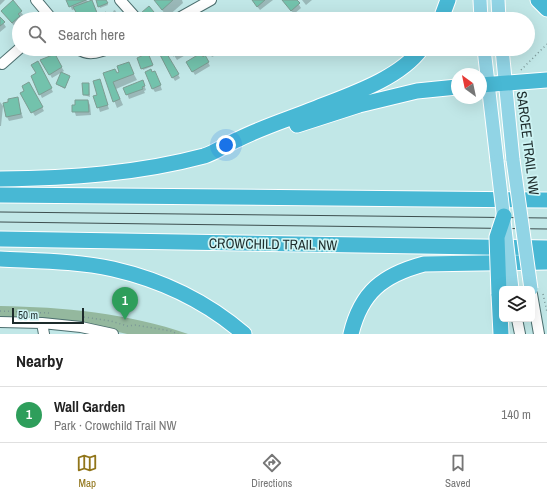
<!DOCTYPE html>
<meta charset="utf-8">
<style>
:root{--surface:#fff;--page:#f2f2f2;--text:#222;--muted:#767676;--line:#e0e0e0;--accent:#91751a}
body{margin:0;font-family:"Archivo Narrow",sans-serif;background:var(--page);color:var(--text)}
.controls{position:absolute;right:12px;bottom:12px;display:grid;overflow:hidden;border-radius:6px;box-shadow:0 4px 16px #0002}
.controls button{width:36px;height:36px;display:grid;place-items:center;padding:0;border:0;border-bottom:1px solid var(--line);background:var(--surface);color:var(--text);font:20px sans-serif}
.compass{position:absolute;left:451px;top:68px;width:36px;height:36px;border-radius:50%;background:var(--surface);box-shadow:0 4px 16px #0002;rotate:327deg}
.scale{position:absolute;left:12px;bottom:10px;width:72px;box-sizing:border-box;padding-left:4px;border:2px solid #1d2b2b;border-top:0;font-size:11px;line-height:14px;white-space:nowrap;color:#1d2b2b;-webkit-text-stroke:3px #cef4f4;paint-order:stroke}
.you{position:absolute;left:226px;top:145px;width:14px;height:14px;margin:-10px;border:3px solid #fff;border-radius:50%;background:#1a73e8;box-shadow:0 0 0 6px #1a73e833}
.badge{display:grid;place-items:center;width:26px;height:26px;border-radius:50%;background:var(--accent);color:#fff;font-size:13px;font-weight:700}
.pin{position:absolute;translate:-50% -33px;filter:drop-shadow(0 1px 2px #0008)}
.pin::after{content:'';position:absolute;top:21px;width:14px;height:12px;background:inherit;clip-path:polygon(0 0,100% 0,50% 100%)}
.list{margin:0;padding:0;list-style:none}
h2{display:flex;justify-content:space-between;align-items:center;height:52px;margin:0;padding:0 16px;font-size:17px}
h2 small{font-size:13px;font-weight:400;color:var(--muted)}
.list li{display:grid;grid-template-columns:26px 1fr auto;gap:12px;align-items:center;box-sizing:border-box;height:56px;padding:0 16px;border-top:1px solid var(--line)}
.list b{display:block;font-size:15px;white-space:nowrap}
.list p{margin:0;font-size:13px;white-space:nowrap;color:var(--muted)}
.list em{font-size:13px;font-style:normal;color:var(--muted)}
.icon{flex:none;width:22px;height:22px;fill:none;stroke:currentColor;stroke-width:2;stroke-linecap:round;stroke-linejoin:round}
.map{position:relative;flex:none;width:547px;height:334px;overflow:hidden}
.search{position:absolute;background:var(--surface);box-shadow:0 4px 16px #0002;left:12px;right:12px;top:12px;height:44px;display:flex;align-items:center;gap:10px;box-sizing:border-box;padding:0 14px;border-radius:22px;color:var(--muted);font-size:15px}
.sheet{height:108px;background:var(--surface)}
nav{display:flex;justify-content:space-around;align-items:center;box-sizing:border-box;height:56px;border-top:1px solid var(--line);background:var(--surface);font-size:11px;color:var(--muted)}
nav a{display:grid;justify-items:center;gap:2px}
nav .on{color:var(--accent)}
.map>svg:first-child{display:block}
</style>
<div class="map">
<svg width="547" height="334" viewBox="0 0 547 334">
<rect width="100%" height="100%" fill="#c1e7e7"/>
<path fill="#94b89e" d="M0,306C63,307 128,313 188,334H127L114,331L0,319Z"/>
<path fill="#0003" d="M0,0H5L0,5Z
M68,0H87L88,2L92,1L99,16L108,19H81L76,9L72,10Z
M97,0H106L108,5L100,8Z
M155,0H182L183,3L167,17Z
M252,0H273L260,10Z
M283,0H296L301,8L294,14Z
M302,0H312L306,5Z
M13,2L24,16L19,19V23L15,27L5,15Z
M115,10L117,14L115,15L113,11Z
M153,13L154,14L149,19L144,15Z
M0,18L6,27L0,32Z
M163,49L180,78L175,81L164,63L165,62Z
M170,49H194V50L177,60Z
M207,49H218L220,53L212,57Z
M228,49H237L232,54Z
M54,55L64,71L52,78L42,61Z
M149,56L153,66L143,70L138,58Z
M205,57L210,66L195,75L187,62Z
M37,62L53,92L42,98L40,94Z
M128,63L137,80L116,89L123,105L117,108L104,74H117Z
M157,76L162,90L155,92L153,89Z
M69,77L65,89L58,85L57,84Z
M99,80L109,109L100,112L95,96L98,95Z
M29,83L44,111L35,116L22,94L26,91Z
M83,84L89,85L90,97L84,95Z
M144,85L146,90L144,91L145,93L129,99L125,88Z
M17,98L23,118L9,121L7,117Z
M88,101L90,105L91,115L76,116L73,106Z
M0,102L3,106L1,126H0Z"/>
<path fill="#73c2ac" stroke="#7c9d93" d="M13,0L22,11L18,14L20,16L12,23L1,11Z
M66,0H86L69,7Z
M92,0L97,13L80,19L73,7Z
M96,0H106L108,3L98,7Z
M154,0H173L162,10Z
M252,0H265L257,7Z
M282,0H297L300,3L291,11Z
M149,6L154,12L147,19L141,13Z
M106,12L109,19H90Z
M122,14L124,19H113V18Z
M223,14L227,19H218Z
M0,17L5,22L0,26Z
M161,49H164L179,74L172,78L158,51Z
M169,49H187L173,56Z
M206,49H218L209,54Z
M148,53L153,65L141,69L137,58Z
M201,53L203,57L205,55L209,62L192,72L186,62Z
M55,54L62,67L49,75L40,60Z
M38,61L52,88L39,95L31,76L36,73L31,65Z
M129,62L134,74L113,82L120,99L113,102L103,73L115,69L117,73L119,72L117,66Z
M151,69L152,72L155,71L161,85L152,89L145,72Z
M61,72L70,76L65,88L56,84Z
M100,79L108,105L97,108L93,96L97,95L93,81Z
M143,80L145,86L142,87L143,89L126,95L123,88Z
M29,82L43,107L31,113L20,93L24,91L22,86Z
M82,83H89V95H83Z
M18,97L21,114L6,117L3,103L8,102V99Z
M75,100H88L89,112H72V105H75Z"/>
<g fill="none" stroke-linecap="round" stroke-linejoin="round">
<g stroke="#4c6f6f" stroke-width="12">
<path id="minor" d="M36,0L52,19
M120,0L137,19
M177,19L211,0
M78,49C88,56 97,53 108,49
M2,64L19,49
M532,294L539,334
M517,319L520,334
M0,322L42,323
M44,334L42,323L81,327L113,334"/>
</g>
<g stroke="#fff" stroke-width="15">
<path id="major" d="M480,0L481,19
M498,0L499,19
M484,49L497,161
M502,49L513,160"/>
</g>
<g stroke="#fff" stroke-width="17">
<path id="highway" d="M538,0L547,9
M441,19L448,0
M481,85L547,80
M297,125L359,105L417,91L457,87
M0,179C69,178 137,174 204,156C217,152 226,144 239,139C263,127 289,119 314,109C349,95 399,79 421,49
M0,195L547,200
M0,239L547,248
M0,259C37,261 77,261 113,269C161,280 207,302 244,334
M499,294L501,334
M351,334C361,292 383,275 424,264L547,262"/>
</g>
<path stroke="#7a9696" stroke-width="1.5" stroke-dasharray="1 3" stroke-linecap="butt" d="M521,70L547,44
M543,294L547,312
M0,311L49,313
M84,317L111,321L127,326L135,325L171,331L178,334"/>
<use href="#minor" stroke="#fff" stroke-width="10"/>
<use href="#major" stroke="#91d4e5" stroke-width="13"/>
<use href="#highway" stroke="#48b8d4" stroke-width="15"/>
<path stroke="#3d4f4f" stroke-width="1" d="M0,212L547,218
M0,222L547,229"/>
<g stroke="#fff" stroke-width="15" stroke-linecap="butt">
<path id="major-bridge" d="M513,160L531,289
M497,161L512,289"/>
</g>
<g stroke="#fff" stroke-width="17" stroke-linecap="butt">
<path id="highway-bridge" d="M499,294L497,237L504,216"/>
</g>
<use href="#major-bridge" stroke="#91d4e5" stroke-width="13"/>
<use href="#highway-bridge" stroke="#48b8d4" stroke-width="15"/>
</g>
<g text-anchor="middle" stroke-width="3.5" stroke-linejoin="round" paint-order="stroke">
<g font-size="14" fill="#1d2b2b" stroke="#cef4f4">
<text transform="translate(528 143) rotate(83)" y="5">SARCEE TRAIL NW</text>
<text transform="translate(273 244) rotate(1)" y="5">CROWCHILD TRAIL NW</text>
</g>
</g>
</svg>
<div class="controls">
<button><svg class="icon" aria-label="layers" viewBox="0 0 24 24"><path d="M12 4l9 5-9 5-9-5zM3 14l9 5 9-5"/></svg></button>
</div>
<svg class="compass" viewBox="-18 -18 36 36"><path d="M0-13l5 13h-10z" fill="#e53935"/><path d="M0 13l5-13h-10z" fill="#767676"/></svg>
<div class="scale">50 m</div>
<div class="you"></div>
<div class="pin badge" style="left:125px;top:320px;background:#2e9e5b">1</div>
<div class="search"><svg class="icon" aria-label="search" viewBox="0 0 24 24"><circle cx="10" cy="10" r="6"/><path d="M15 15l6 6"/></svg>Search here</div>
</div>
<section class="sheet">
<h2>Nearby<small></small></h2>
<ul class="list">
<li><span class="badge" style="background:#2e9e5b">1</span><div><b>Wall Garden</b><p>Park · Crowchild Trail NW</p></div><em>140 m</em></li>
</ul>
</section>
<nav>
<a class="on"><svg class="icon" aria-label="map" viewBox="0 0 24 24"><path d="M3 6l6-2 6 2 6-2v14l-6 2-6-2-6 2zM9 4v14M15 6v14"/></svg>Map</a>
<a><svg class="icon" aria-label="directions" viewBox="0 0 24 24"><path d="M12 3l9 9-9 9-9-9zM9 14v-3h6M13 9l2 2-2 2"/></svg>Directions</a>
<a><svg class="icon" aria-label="saved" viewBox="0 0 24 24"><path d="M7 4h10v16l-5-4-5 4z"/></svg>Saved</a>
</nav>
